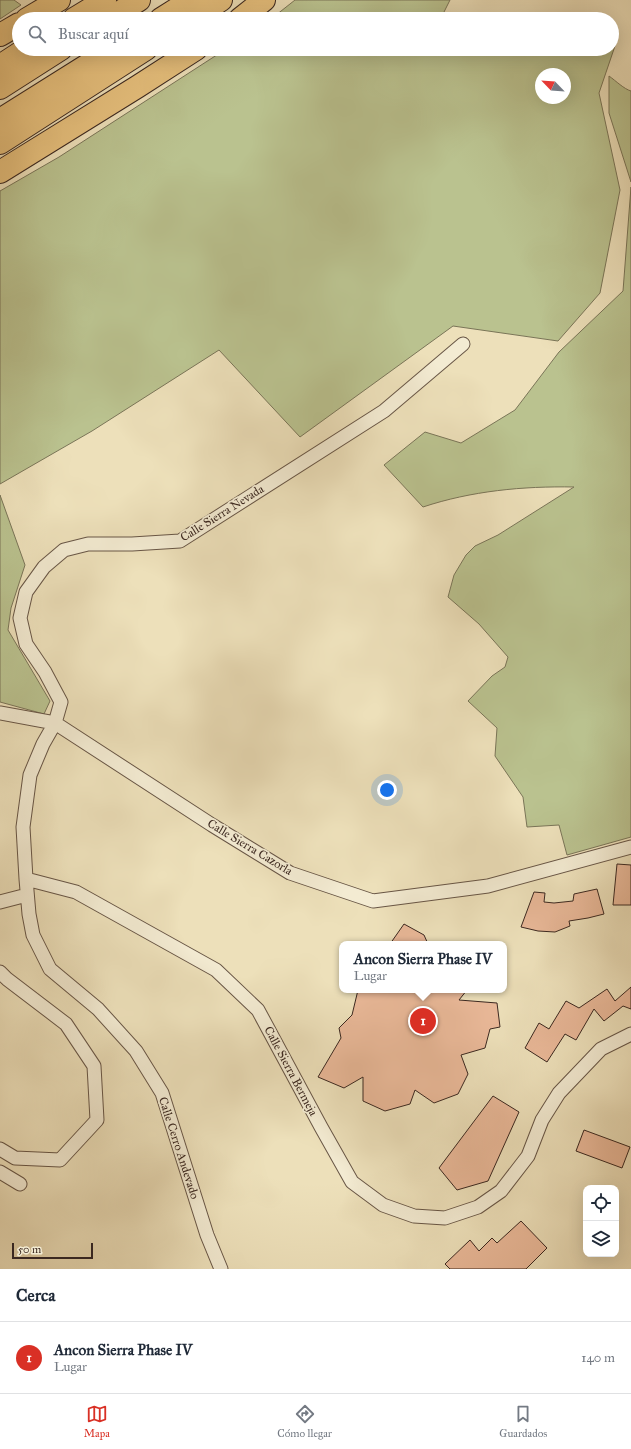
<!DOCTYPE html>
<html lang="es">
<meta charset="utf-8">
<style>
:root{--surface:#fff;--page:#f6f6f7;--text:#1f2937;--muted:#747a83;--line:#e0e1e3;--accent:#d93025}
body{margin:0;font-family:"IM FELL Great Primer",serif;background:var(--page);color:var(--text)}
.controls{position:absolute;right:12px;bottom:12px;display:grid;overflow:hidden;border-radius:8px;box-shadow:0 4px 16px #0002}
.controls button{width:36px;height:36px;display:grid;place-items:center;padding:0;border:0;border-bottom:1px solid var(--line);background:var(--surface);color:var(--text);font:20px sans-serif}
.compass{position:absolute;left:535px;top:68px;width:36px;height:36px;border-radius:50%;background:var(--surface);box-shadow:0 4px 16px #0002;rotate:295deg}
.scale{position:absolute;left:12px;bottom:10px;width:81px;box-sizing:border-box;padding-left:4px;border:2px solid #3b2820;border-top:0;font-size:11px;line-height:14px;white-space:nowrap;color:#3b2820;-webkit-text-stroke:3px #f3ebd2;paint-order:stroke}
.you{position:absolute;left:387px;top:790px;width:14px;height:14px;margin:-10px;border:3px solid #fff;border-radius:50%;background:#1a73e8;box-shadow:0 0 0 6px #1a73e833}
.badge{display:grid;place-items:center;width:26px;height:26px;border-radius:50%;background:var(--accent);color:#fff;font-size:13px;font-weight:700}
.pin{position:absolute;translate:-50% -50%;border:2px solid #fff;box-shadow:0 1px 4px #0006}
.popup{position:absolute;left:339px;top:941px;width:168px;height:52px;box-sizing:border-box;display:grid;place-content:center;border-radius:8px;background:var(--surface);filter:drop-shadow(0 1px 3px #0005);font-size:13px;white-space:nowrap;color:var(--muted)}
.popup b{font-size:15px;color:var(--text)}
.popup::after{content:'';position:absolute;left:50%;top:100%;margin-left:-8px;border:8px solid transparent;border-top-color:var(--surface)}
.list{margin:0;padding:0;list-style:none}
h2{display:flex;justify-content:space-between;align-items:center;height:52px;margin:0;padding:0 16px;font-size:17px}
h2 small{font-size:13px;font-weight:400;color:var(--muted)}
.list li{display:grid;grid-template-columns:26px 1fr auto;gap:12px;align-items:center;box-sizing:border-box;height:72px;padding:0 16px;border-top:1px solid var(--line)}
.list b{display:block;font-size:15px;white-space:nowrap}
.list p{margin:0;font-size:13px;white-space:nowrap;color:var(--muted)}
.list em{font-size:13px;font-style:normal;color:var(--muted)}
.icon{flex:none;width:22px;height:22px;fill:none;stroke:currentColor;stroke-width:2;stroke-linecap:round;stroke-linejoin:round}
.map{position:relative;flex:none;width:631px;height:1269px;overflow:hidden}
.search{position:absolute;background:var(--surface);box-shadow:0 4px 16px #0002;left:12px;right:12px;top:12px;height:44px;display:flex;align-items:center;gap:10px;box-sizing:border-box;padding:0 14px;border-radius:22px;color:var(--muted);font-size:15px}
.sheet{height:124px;background:var(--surface)}
nav{display:flex;justify-content:space-around;align-items:center;box-sizing:border-box;height:56px;border-top:1px solid var(--line);background:var(--surface);font-size:11px;color:var(--muted)}
nav a{display:grid;justify-items:center;gap:2px}
nav .on{color:var(--accent)}
.map>svg:first-child{display:block}
</style>
<div class="map">
<svg width="631" height="1269" viewBox="0 0 631 1269">
<rect width="100%" height="100%" fill="#ede0ba"/>
<filter id="stains"><feTurbulence type="fractalNoise" baseFrequency=".005" numOctaves="4"/><feColorMatrix values="0 0 0 0 .2 0 0 0 0 .09 0 0 0 0 .02 0 0 0 .5 -.17"/></filter>
<radialGradient id="worn" r=".72"><stop offset=".6" stop-color="#630" stop-opacity="0"/><stop offset="1" stop-color="#630" stop-opacity=".3"/></radialGradient>
<path fill="#bac28f" stroke="#7a7558" fill-rule="evenodd" d="M0,0H14L21,5L0,19Z
M295,0H450L441,18L443,19H271Z
M612,38L617,40L599,93L620,190L600,293L558,341L453,326L300,437L219,350L92,431L0,484V191L59,157L226,49H612ZM541,74H565V98H541Z
M609,76C616,81 624,89 631,91V182L609,113Z
M631,187V837L567,855L559,825L527,827L523,797L495,756L497,728L468,701L492,676L505,667L508,657L479,624L448,597L454,575L466,555L475,546L498,535L574,487C523,486 471,491 423,507L384,465L425,432L461,443L515,410L559,352L623,291Z
M0,495L25,565L11,608L8,630L50,701L44,714L0,702Z"/>
<path fill="#e9b898" stroke="#3b2820" d="M617,864L631,865V905H613Z
M597,889L604,914L588,918L569,921L570,926L555,932L538,931L521,927L534,892L545,893L544,902L554,903L573,901L574,894Z
M404,924L424,935L428,944H390Z
M631,987V1009L623,1006L604,1021L594,1009L576,1040L565,1034L547,1062L525,1048L539,1023L549,1029L566,1001L579,1008L607,989L615,1001Z
M358,990H467L459,1000L497,1003L500,1027L490,1029L485,1048L461,1055L468,1074L458,1094L434,1103L415,1090L410,1104L385,1111L363,1101V1077L344,1088L318,1077L341,1038L339,1028L352,1015Z
M493,1096L519,1112L488,1181L457,1190L439,1168Z
M584,1130L630,1147L622,1168L576,1151Z
M521,1221L547,1248L526,1269H450L445,1264L470,1240L479,1251L492,1238L497,1243Z"/>
<g fill="none" stroke-linecap="round" stroke-linejoin="round">
<g stroke="#685646" stroke-width="15">
<path id="street" d="M463,344L384,411L180,541L132,544H88L64,550L44,567L26,592L20,618L26,644L45,672L61,702L55,723L43,744L30,775L23,827L26,879L76,892L216,970L258,1010L321,1127L352,1182L383,1205L414,1216L445,1218L478,1207L501,1191L528,1156L542,1120L559,1093L601,1049L631,1034
M0,713L55,723L212,825L290,873L373,901L488,886L631,847
M26,879L29,914L33,935L50,969L98,1009L136,1051L162,1093L207,1235L221,1269
M0,902L27,895
M0,972L7,979L66,1024L94,1066L97,1120L60,1160L15,1158L0,1149
M0,1172L20,1184"/>
</g>
<g stroke="#3b2820" stroke-width="24">
<path id="highway" d="M27,19L59,0
M74,19L105,0
M109,19L139,0
M161,19L191,0
M192,19L221,0
M240,19L264,0
M0,35L19,24
M0,66L26,49
M0,88L61,49
M0,120L113,49
M0,143L146,49
M0,172L137,87L196,49"/>
</g>
<use href="#street" stroke="#f3ebd2" stroke-width="13"/>
<use href="#highway" stroke="#e6c07d" stroke-width="22"/>
</g>
<g text-anchor="middle" stroke-width="3.5" stroke-linejoin="round" paint-order="stroke">
<g font-size="12" fill="#3b2820" stroke="#f3ebd2">
<text transform="translate(222 513) rotate(-32)" y="4">Calle Sierra Nevada</text>
<text transform="translate(250 847) rotate(31)" y="4">Calle Sierra Cazorla</text>
<text transform="translate(291 1071) rotate(62)" y="4">Calle Sierra Bermeja</text>
<text transform="translate(179 1148) rotate(72)" y="4">Calle Cerro Andevado</text>
</g>
</g>
<rect width="100%" height="100%" filter="url(#stains)"/>
<rect width="100%" height="100%" fill="url(#worn)"/>
</svg>
<div class="controls">
<button><svg class="icon" aria-label="locate" viewBox="0 0 24 24"><circle cx="12" cy="12" r="6"/><path d="M12 2v4M12 18v4M2 12h4M18 12h4"/></svg></button>
<button><svg class="icon" aria-label="layers" viewBox="0 0 24 24"><path d="M12 4l9 5-9 5-9-5zM3 14l9 5 9-5"/></svg></button>
</div>
<svg class="compass" viewBox="-18 -18 36 36"><path d="M0-13l5 13h-10z" fill="#e53935"/><path d="M0 13l5-13h-10z" fill="#747a83"/></svg>
<div class="scale">50 m</div>
<div class="you"></div>
<div class="pin badge" style="left:423px;top:1021px">1</div>
<div class="popup"><b>Ancon Sierra Phase IV</b>Lugar</div>
<div class="search"><svg class="icon" aria-label="search" viewBox="0 0 24 24"><circle cx="10" cy="10" r="6"/><path d="M15 15l6 6"/></svg>Buscar aquí</div>
</div>
<section class="sheet">
<h2>Cerca<small></small></h2>
<ul class="list">
<li><span class="badge">1</span><div><b>Ancon Sierra Phase IV</b><p>Lugar</p></div><em>140 m</em></li>
</ul>
</section>
<nav>
<a class="on"><svg class="icon" aria-label="map" viewBox="0 0 24 24"><path d="M3 6l6-2 6 2 6-2v14l-6 2-6-2-6 2zM9 4v14M15 6v14"/></svg>Mapa</a>
<a><svg class="icon" aria-label="directions" viewBox="0 0 24 24"><path d="M12 3l9 9-9 9-9-9zM9 14v-3h6M13 9l2 2-2 2"/></svg>Cómo llegar</a>
<a><svg class="icon" aria-label="saved" viewBox="0 0 24 24"><path d="M7 4h10v16l-5-4-5 4z"/></svg>Guardados</a>
</nav>
